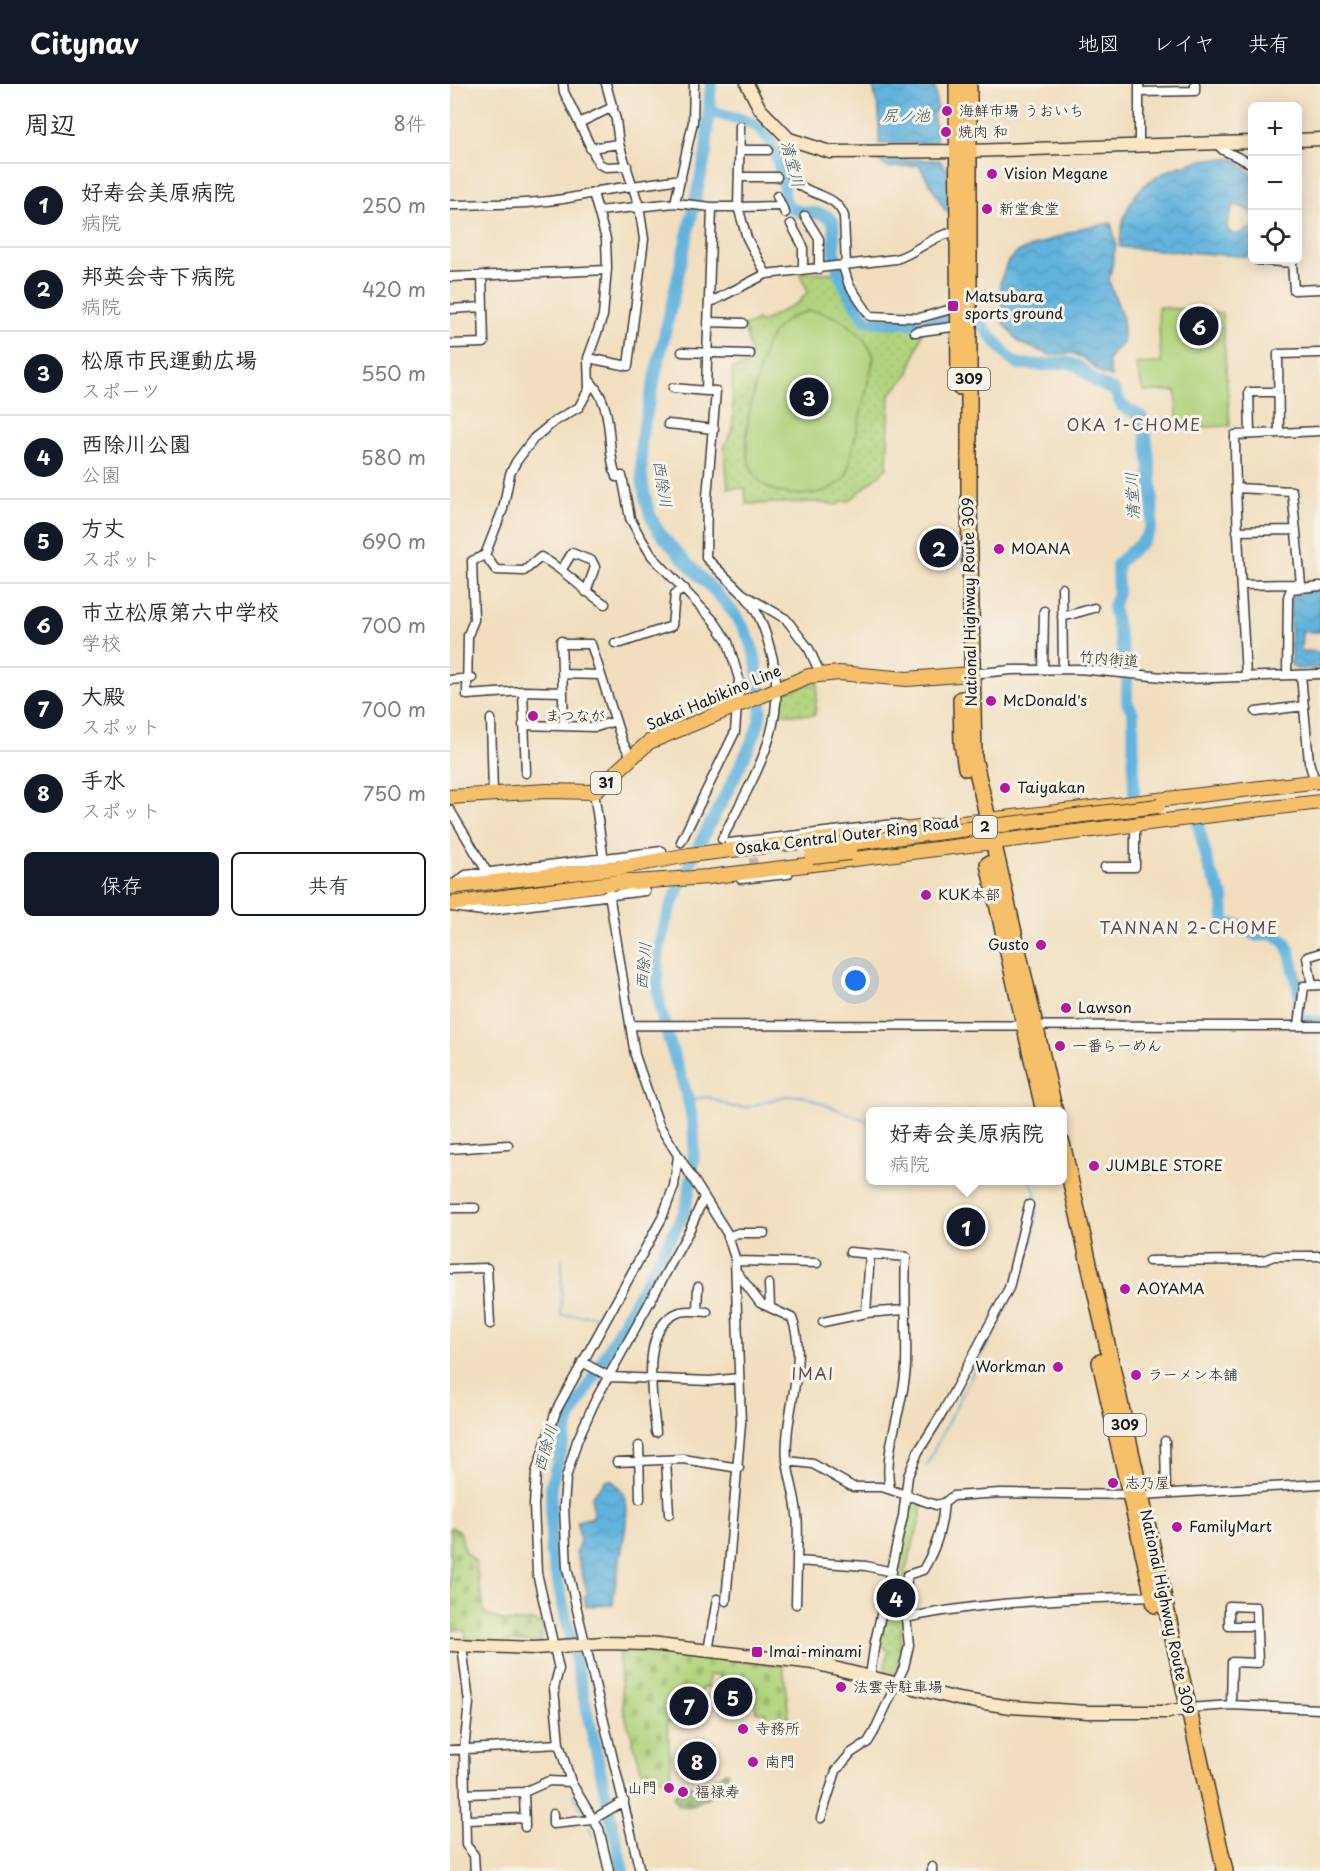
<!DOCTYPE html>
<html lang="ja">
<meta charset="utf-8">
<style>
:root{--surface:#fff;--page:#f2f2f3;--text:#2b2b33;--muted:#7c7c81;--line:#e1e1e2;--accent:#111827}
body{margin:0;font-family:"Playpen Sans","Klee One",sans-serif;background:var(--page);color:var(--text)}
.controls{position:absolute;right:18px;top:18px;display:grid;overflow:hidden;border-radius:9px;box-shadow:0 3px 15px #0003}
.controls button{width:54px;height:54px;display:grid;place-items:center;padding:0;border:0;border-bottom:2px solid var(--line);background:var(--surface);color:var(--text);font:30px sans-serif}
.you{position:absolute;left:406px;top:897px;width:21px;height:21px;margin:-15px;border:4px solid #fff;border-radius:50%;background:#1a73e8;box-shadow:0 0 0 9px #1a73e833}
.badge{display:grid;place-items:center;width:39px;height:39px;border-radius:50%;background:var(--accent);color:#fff;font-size:20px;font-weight:700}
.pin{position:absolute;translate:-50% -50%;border:3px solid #fff;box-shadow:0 2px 6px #0006}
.popup{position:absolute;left:416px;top:1023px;width:201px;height:78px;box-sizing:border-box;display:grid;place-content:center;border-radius:9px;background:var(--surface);filter:drop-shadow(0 2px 4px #0005);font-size:20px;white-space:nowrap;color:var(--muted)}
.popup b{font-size:22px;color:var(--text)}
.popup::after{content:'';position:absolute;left:50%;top:100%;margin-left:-12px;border:12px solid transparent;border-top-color:var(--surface)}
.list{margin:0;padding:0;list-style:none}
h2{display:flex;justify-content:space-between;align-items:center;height:78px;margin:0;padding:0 24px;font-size:26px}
h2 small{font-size:20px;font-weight:400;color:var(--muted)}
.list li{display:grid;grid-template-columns:39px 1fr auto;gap:18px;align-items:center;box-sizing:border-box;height:84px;padding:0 24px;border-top:2px solid var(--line)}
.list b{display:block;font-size:22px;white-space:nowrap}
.list p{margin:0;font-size:20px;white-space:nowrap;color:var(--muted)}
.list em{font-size:20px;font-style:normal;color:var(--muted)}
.actions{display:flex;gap:12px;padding:18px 24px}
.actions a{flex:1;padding:14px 0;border:2px solid var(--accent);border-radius:9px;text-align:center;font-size:21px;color:var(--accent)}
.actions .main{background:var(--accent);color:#fff}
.icon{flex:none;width:33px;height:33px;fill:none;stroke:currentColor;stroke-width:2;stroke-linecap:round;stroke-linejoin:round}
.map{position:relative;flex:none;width:870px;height:1787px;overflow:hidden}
header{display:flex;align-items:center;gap:36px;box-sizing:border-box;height:84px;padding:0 30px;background:var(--accent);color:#fff}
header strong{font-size:28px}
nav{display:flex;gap:33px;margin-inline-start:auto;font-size:21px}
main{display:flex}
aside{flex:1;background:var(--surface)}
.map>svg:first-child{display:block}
</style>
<header>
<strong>Citynav</strong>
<nav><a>地図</a><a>レイヤ</a><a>共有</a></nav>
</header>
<main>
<aside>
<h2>周辺<small>8件</small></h2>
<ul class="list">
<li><span class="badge">1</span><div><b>好寿会美原病院</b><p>病院</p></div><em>250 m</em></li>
<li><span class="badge">2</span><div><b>邦英会寺下病院</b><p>病院</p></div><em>420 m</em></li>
<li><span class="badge">3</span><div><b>松原市民運動広場</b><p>スポーツ</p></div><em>550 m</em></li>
<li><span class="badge">4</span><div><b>西除川公園</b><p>公園</p></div><em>580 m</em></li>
<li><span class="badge">5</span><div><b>方丈</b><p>スポット</p></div><em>690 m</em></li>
<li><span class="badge">6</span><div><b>市立松原第六中学校</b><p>学校</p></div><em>700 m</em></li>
<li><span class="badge">7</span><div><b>大殿</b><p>スポット</p></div><em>700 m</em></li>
<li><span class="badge">8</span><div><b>手水</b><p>スポット</p></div><em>750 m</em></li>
</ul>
<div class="actions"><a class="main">保存</a><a>共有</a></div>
</aside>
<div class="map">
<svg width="870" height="1787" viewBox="0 0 870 1787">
<defs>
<pattern id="grass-dots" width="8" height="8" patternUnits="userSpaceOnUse" patternTransform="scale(1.5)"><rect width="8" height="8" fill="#b0d37b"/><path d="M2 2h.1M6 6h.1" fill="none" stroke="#97b56a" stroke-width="1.8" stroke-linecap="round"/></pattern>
<pattern id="forest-firs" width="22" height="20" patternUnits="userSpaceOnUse" patternTransform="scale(1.5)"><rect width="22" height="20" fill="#8cb56b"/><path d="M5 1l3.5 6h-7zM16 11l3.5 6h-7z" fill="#729257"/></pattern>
<pattern id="cemetery-stones" width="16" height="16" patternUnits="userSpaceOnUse" patternTransform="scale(1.5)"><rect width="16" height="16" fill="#b0d37b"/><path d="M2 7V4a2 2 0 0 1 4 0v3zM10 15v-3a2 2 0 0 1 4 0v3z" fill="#97b56a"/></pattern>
<pattern id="water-waves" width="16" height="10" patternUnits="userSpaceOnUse" patternTransform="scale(1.5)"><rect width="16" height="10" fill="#62b3dd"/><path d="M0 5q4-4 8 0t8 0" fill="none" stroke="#5499bd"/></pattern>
</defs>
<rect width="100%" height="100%" fill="#f7f3e8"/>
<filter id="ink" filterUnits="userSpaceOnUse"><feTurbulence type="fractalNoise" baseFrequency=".0167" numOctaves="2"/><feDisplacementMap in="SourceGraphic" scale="12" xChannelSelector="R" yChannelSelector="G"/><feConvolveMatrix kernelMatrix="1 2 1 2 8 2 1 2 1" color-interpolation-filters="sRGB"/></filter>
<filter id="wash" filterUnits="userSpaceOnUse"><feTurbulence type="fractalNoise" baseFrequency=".008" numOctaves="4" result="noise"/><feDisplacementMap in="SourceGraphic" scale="24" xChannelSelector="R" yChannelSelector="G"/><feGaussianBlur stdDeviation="1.35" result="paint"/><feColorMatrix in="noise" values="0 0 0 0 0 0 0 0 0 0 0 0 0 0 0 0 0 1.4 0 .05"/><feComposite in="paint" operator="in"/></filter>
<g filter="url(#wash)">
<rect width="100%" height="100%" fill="#f1debe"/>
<path fill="url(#grass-dots)" stroke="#66784c" stroke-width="1.5" d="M349,188L385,189C392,202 409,239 423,242C438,246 456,243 471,243L472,250L458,291L440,310L437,384L399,417H392L387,421L365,418L296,420L295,404H278L274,363L283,344L282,285L299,280L301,270L294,243L307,236L310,239L349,218L358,207Z
M368,598L365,631L330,630L333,609Z
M464,1415L471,1418V1433L455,1488L450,1573L445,1592L434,1590L438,1567L429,1561L460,1417Z"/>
<path fill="url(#forest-firs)" stroke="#546844" stroke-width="1.5" d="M275,1688L278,1689L272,1706L238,1723L230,1722L223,1713C236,1698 261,1699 275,1688Z"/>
<path fill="url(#cemetery-stones)" stroke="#66784c" stroke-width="1.5" d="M0,1443L10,1447L15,1468L25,1477L35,1530L56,1538L83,1537L92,1540V1558L15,1556V1546H0Z
M168,1564L333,1581L339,1634L317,1636L316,1628H306L303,1598L272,1600L270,1591H259L258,1603L251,1604V1615L225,1616L226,1635L217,1638L222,1694H211L196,1701L173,1624Z"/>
<path fill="#b0d37b" stroke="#66784c" stroke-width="1.5" d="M708,223L772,229L780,342L728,344L726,307H693L686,280L711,279Z
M360,227C388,228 413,247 424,273L396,393C381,408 361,412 340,410C267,402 306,307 315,263C325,242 337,232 360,227Z"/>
<path fill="url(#water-waves)" stroke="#3f687c" stroke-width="1.5" d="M427,0L485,1L487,26L483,28L487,59L429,60V28L423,3Z
M427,75L490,76L498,87L502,128L495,126L469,81L438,84Z
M759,75H785L802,90V129L790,122L783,121L777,141L779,148L786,151L802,144V173L670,163C671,105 706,85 759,75Z
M661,139L666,160L659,197L673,235V260L664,267L658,277L661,293L652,290L635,275L623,269L600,271L570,259L551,236L550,198L558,177L568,168L631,144Z
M870,506V548H852L851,567L870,568V584L846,585L841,581L840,514L844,509Z
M156,1396H162C165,1401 172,1406 174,1411C184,1433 163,1494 163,1521L136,1522L134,1512L138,1511L126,1468L130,1457L127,1437L143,1433L142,1412Z"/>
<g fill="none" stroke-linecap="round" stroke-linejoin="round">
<path stroke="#62b3dd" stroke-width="2" d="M237,1016L258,1013L282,1023H298L335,1012H353L420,1038
M112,1176L111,1231L146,1232L149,1240
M477,1381C490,1353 504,1326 518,1299C538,1259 611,1136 579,1096
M123,1710L136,1733
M139,1742L143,1753"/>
<path stroke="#62b3dd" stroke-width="12" d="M259,27C309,39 320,40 332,94C335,104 332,112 338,122C351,133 370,123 383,137C385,148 384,159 385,170C387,197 403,215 417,237L472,240L500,234
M530,239L561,276L569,280L594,281L615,278L628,282L646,298L665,307L672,322L692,333C697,353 708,431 699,448C693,461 676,469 667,481L668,509L663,523L677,587V618L683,629L684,710
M748,741L760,787L773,812L774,840L787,841L807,852L823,849L835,858L840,868L850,913L847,936L870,938
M173,1787L101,1468V1401L120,1335L235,1127C243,1094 248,1058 240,1024C226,965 198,925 210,861C220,806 260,743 285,692C294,673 306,653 310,633C313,618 309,599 307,583C299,530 259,505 226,467C215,456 205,445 200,430C191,406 191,380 191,354L256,69L261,0"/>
</g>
</g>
<g filter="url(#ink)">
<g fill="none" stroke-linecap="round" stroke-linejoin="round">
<path stroke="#c6b79e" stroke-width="8" stroke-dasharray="8 4" stroke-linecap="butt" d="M301,762L305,791"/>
<g stroke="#3c3934" stroke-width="11">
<path id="street" d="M113,0L114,8L149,80L156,83L177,82
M244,0L243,38L225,119L262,123L256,307H266L257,413L256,474L293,510L336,535L359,565L370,589
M689,0V62
M689,8L745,7V0
M129,39L163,23
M290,42L288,123L329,122
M339,55L334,65C337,76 339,92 348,100C364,113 386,110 394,132L396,182
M766,59L773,66L802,80
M140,64L169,60
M290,66H318
M289,93H327
M148,107L231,95
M327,112L335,129
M0,121C47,120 97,121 143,109L156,155L157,184L153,232L138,274L139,305L129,323L105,337L84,354L66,378L60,390L53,425L35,471L22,477L24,536L18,551L17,611L73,607
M262,123H288L297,154L316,190
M148,127L225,119
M355,132L369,155V185
M341,140L353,162V184
M807,176L842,179L844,206L870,205
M393,182L399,201L420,232L469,234L509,223
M0,193L157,186
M259,219L316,190L446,175C469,168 485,148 510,148
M0,225L33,223
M258,238L293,239
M465,248L509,242
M0,260L34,259L32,191
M232,268L300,270
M138,274L178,282L194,155L189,122L169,60L166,36L156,0
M141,298C166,327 155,361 166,393L172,392L180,434L189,451L202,472L264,537L278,558L289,595L285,648L231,758
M223,304L256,307
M218,340L264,345
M829,349L828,270L870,269
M800,350L799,308H828
M787,404L842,407L851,500
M787,447L846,446
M35,471L46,486L74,487L91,473C115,486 132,506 155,520
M112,485L122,469L142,477L145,483L136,508
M791,501L849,500
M612,504L613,585
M612,533L644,524
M111,557L114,641
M165,559H171L222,542L225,510L235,505
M112,560H141L172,657L182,674
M593,586L594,527
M113,590L150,591
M521,590L561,586L629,585L734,595L870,590
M837,591L838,513L841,505L870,502
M851,591L859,678L865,697
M796,593C792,512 785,431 785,351L870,347
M0,596L22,594
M806,628L854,622
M41,635L43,710
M73,641L146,643L165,637
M76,689L73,607L113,608
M144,708L154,777
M0,726L37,788
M272,755C305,690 343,636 319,561C314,543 308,527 295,512
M279,759L445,740L454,742
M655,783H685V741
M291,795L338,790
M1,802L16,791L212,767
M159,809L185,971L209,1041L277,1149L285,1174L291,1339L276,1517
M2,823L33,827L195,807
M862,901L857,873L870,869
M180,941L870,942
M849,942L854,902L870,901
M0,1065L58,1061
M0,1124H25
M278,1153L288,1149H314
M400,1168L456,1173C454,1209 457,1245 456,1281C455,1320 432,1367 440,1405
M286,1177L367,1179
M699,1177L814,1176L824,1172H870
M0,1185L37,1184L40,1240
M286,1187L310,1219L342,1234C359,1279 333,1330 337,1376C339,1395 346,1413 347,1431C349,1446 347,1462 347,1477L416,1482L442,1488
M319,1200L320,1223
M247,1227L248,1203
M416,1229L420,1170
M373,1238L416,1229L454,1226
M132,1278L160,1293L260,1297L289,1294
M206,1348C203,1315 188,1242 230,1228C238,1226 248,1227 257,1228
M715,1357L716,1409
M189,1362L190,1415
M216,1376L219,1430
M337,1377L363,1380L403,1403H432L486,1421L494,1419L503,1412L550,1409L691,1411L870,1400
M167,1378L233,1375L289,1384
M346,1520L347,1477
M456,1534C536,1517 621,1515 703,1512
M12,1561L19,1619L14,1666L16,1761L24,1771L25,1787
M258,1567L267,1515
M420,1592L425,1558L453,1432L458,1392L468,1368L493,1328L559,1204L579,1121
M781,1621L782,1578L808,1579L806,1523L779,1522V1542H807
M738,1624L781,1621L870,1625
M0,1666L109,1660
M74,1708L75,1743
M15,1710L74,1708L99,1697L121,1698
M103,1730V1740L142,1736L174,1717
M371,1734L386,1687L401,1669L418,1658L424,1648L454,1583L459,1561L456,1534L457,1491L473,1486C486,1464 492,1445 494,1419
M16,1736L75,1734
M482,1783V1787
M159,1787L149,1745L121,1698L109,1660L104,1604L109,1585L87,1489L84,1421L86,1389L106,1327L212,1134L224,1102L228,1072
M190,1787L117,1484L114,1422L116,1394L127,1357L145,1317L239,1147L254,1113"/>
</g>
<g stroke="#3c3934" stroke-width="15">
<path id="secondary" d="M297,0L310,25L339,55L380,68L519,67L802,58
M848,56L870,55
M0,1561L85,1564L153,1559L199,1560L364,1579L508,1615L561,1623L638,1628H718L738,1624"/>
</g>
<g stroke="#3c3934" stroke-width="16">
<path id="primary" d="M0,713L97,707L144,708L199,658L359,592L389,589L457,595L521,590
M167,784L239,771L870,697
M169,799L258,793L870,718
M0,803L174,783
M0,820L177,797"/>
</g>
<g stroke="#3c3934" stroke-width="18">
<path id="highway" d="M507,0L509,303
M519,0V420L524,674L605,1028
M511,615L512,660L516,684
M538,780L594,1028
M612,1059L775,1787
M650,1278L705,1521"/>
</g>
<use href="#street" stroke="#fff" stroke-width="8"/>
<use href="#secondary" stroke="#fbe6c4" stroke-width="12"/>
<use href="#primary" stroke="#f6c06b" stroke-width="14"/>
<use href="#highway" stroke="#f6c06b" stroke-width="15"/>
<g stroke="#3c3934" stroke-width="16" stroke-linecap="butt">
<path id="primary-bridge" d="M361,764L708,722
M362,773L400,769"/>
</g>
<use href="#primary-bridge" stroke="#f6c06b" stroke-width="14"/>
</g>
</g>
<g fill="#b5179e" stroke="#f7f3e8" stroke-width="2">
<circle cx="497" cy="27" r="6"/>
<circle cx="496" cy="48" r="6"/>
<circle cx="542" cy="90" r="6"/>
<circle cx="537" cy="125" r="6"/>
<rect x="497" y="216" width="12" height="12" rx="3"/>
<circle cx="549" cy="465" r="6"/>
<circle cx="541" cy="617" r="6"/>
<circle cx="83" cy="632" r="6"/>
<circle cx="555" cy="704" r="6"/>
<circle cx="476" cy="811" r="6"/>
<circle cx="591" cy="861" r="6"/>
<circle cx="616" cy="924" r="6"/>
<circle cx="610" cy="962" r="6"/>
<circle cx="644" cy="1082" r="6"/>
<circle cx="675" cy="1205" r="6"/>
<circle cx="608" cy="1283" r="6"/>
<circle cx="686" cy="1291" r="6"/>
<circle cx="663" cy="1399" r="6"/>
<circle cx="727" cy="1443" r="6"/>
<rect x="301" y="1562" width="12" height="12" rx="3"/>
<circle cx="391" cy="1603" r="6"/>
<circle cx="293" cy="1645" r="6"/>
<circle cx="303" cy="1678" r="6"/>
<circle cx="219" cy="1704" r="6"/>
<circle cx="233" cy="1708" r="6"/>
</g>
<g text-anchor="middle" stroke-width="6" stroke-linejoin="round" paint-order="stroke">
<g fill="#f7f3e8" stroke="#5e5c59" stroke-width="1.5">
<rect x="498" y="284" width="42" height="22" rx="4.5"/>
<rect x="141" y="688" width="30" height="22" rx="4.5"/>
<rect x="523" y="732" width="24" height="22" rx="4.5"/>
<rect x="654" y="1330" width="42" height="22" rx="4.5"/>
</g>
<g font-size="14" font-weight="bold" fill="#1c1c1c">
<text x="519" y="300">309</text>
<text x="156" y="704">31</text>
<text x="535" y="748">2</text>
<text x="675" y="1346">309</text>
</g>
<g font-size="15" fill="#1c1c1c" stroke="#f7f3e8" text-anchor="start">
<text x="509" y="32">海鮮市場 うおいち</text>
<text x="508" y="53">焼肉 和</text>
<text x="554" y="95">Vision Megane</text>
<text x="549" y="130">新堂食堂</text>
<text x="515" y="218">Matsubara<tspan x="515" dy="17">sports ground</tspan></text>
<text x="561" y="470">MOANA</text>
<text x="553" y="622">McDonald's</text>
<text x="95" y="637">まつなが</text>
<text x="567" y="709">Taiyakan</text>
<text x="488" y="816">KUK本部</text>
<text x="579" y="866" text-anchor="end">Gusto</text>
<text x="628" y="929">Lawson</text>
<text x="622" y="967">一番らーめん</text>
<text x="656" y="1087">JUMBLE STORE</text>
<text x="687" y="1210">AOYAMA</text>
<text x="596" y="1288" text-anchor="end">Workman</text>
<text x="698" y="1296">ラーメン本舗</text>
<text x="675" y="1404">志乃屋</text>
<text x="739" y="1448">FamilyMart</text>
<text x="319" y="1573">Imai-minami</text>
<text x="403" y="1608">法雲寺駐車場</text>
<text x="305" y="1650">寺務所</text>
<text x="315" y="1683">南門</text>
<text x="207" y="1709" text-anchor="end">山門</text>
<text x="245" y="1713">福禄寿</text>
</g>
<g font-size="15" fill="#1c1c1c" stroke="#f7f3e8">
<text transform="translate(520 518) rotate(-91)" y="5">National Highway Route 309</text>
<text transform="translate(659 575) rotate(5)" y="5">竹内街道</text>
<text transform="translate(264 614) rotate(-23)" y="5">Sakai Habikino Line</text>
<text transform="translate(397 752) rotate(-7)" y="5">Osaka Central Outer Ring Road</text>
<text transform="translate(717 1528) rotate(78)" y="5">National Highway Route 309</text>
</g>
<g font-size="16" font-style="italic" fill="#385869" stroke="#f7f3e8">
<text x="456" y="37">尻ノ池</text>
<text transform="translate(343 80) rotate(75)" y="6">清堂川</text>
<text transform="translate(213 400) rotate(81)" y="6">西除川</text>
<text transform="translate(682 412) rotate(-93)" y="6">清堂川</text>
<text transform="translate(193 882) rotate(-85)" y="6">西除川</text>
<text transform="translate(95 1364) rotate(-74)" y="6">西除川</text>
</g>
<g font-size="16" letter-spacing="1.5" fill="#624b56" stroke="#f7f3e8">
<text x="684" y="347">OKA 1-CHOME</text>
<text x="739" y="850">TANNAN 2-CHOME</text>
<text x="363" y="1296">IMAI</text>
</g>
</g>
</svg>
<div class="controls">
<button>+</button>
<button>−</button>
<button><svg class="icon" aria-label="locate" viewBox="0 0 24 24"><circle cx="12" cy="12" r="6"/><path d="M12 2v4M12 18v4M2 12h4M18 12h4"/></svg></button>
</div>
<div class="you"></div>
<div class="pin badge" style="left:516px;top:1143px">1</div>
<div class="popup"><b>好寿会美原病院</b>病院</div>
<div class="pin badge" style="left:489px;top:464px">2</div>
<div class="pin badge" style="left:359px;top:313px">3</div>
<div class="pin badge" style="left:446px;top:1514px">4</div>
<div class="pin badge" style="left:283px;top:1613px">5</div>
<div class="pin badge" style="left:749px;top:242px">6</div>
<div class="pin badge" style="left:239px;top:1622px">7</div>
<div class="pin badge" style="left:247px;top:1677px">8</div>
</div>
</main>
